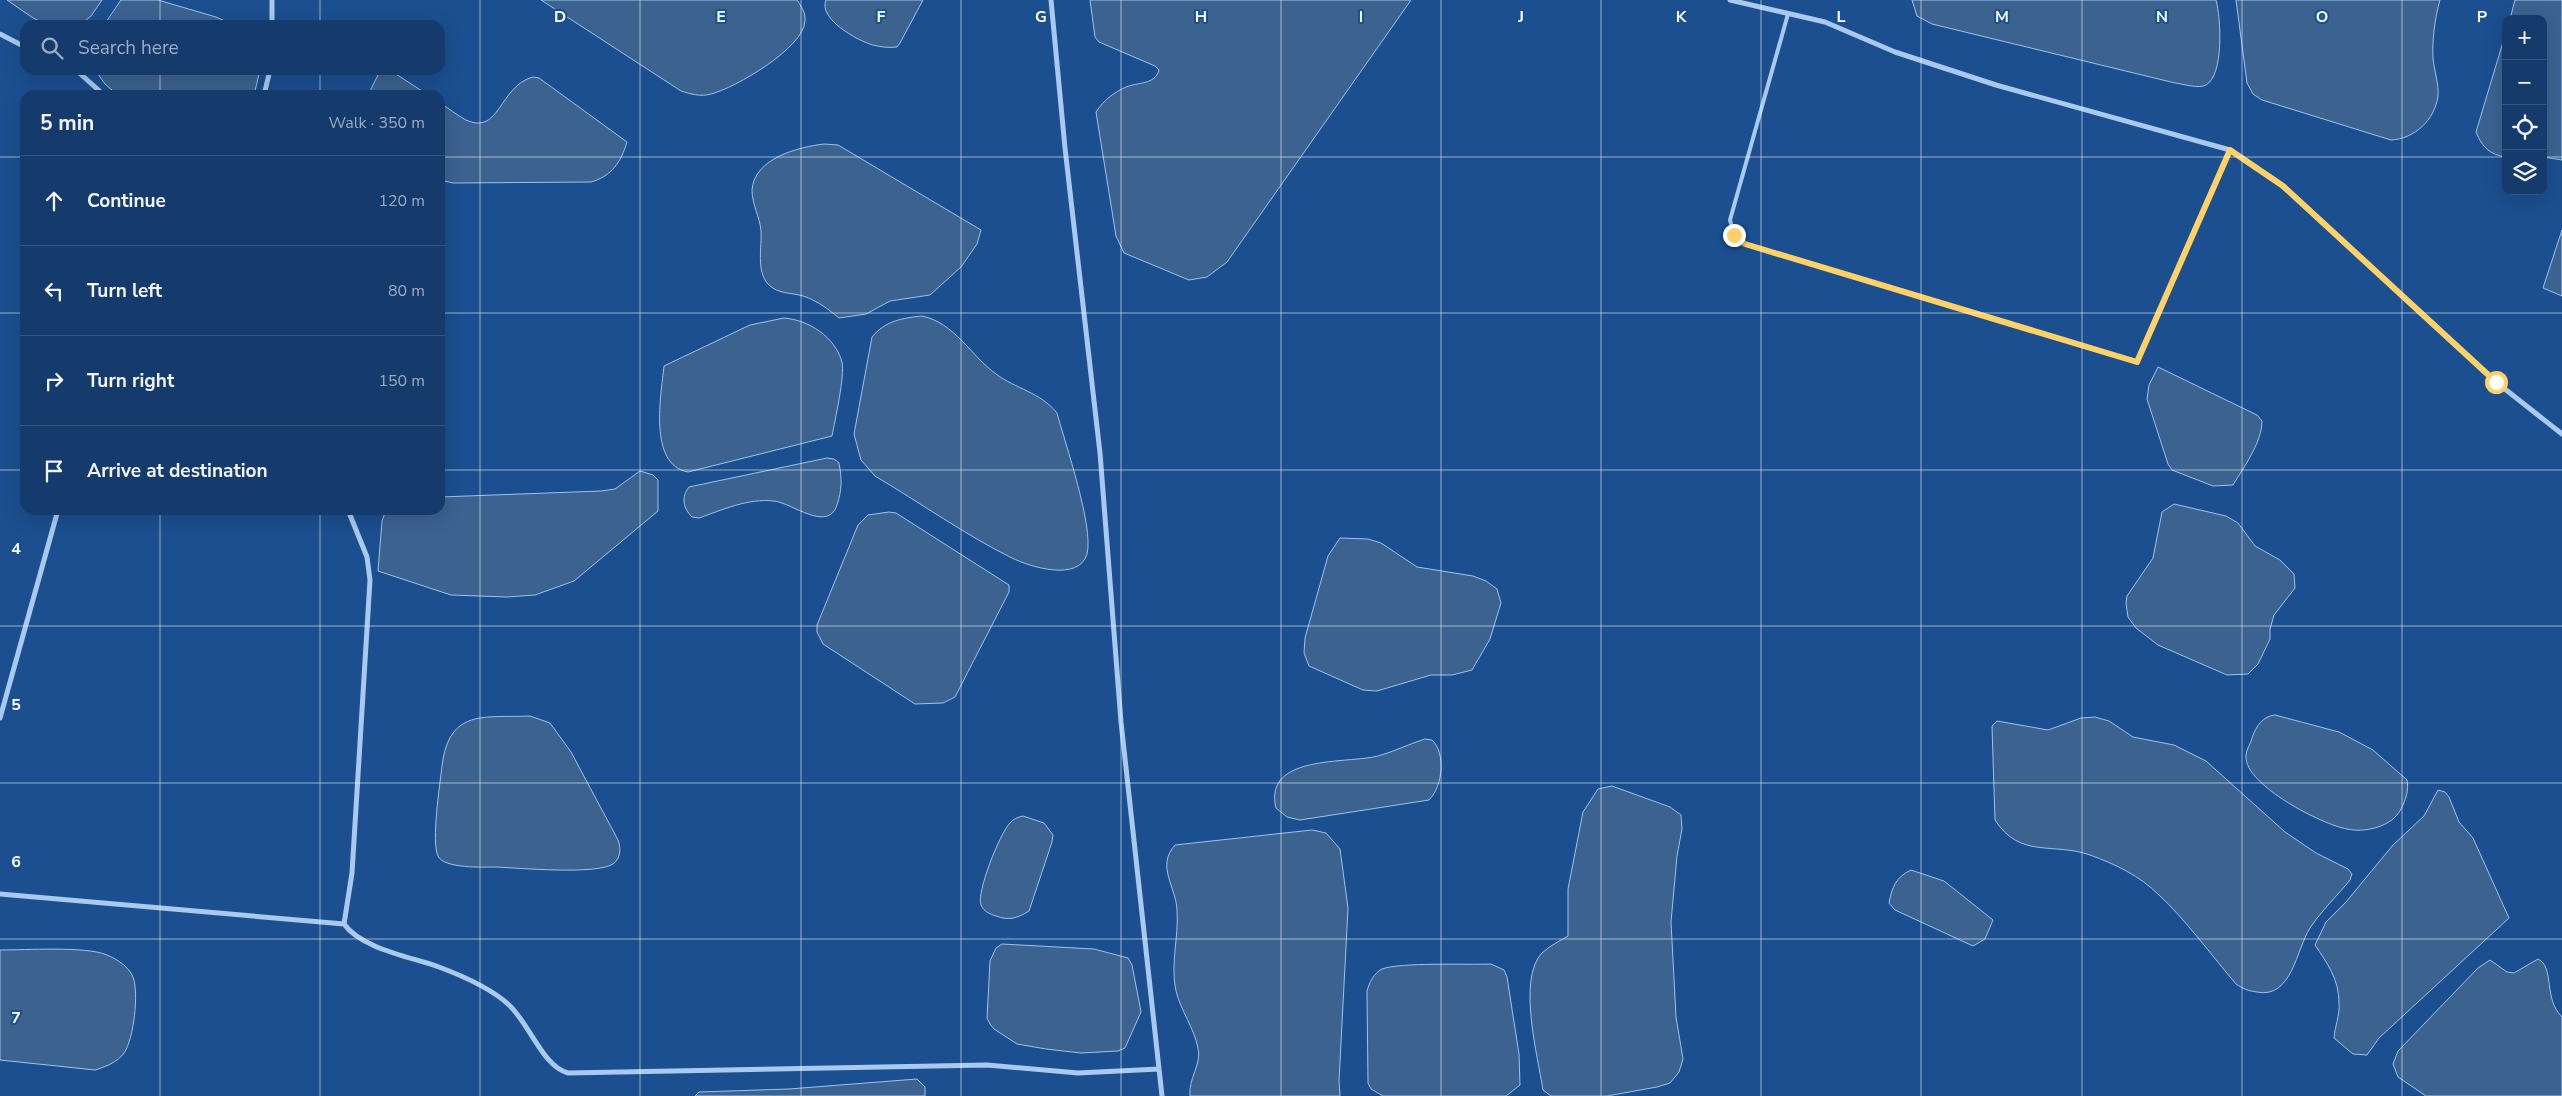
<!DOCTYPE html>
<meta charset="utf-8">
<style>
:root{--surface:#143b6b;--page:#214673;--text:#f1f3f6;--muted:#9dadc1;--line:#33557e}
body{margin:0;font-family:"Nunito Sans",sans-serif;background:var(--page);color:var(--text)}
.controls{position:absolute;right:15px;top:15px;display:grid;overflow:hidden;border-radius:10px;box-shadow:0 5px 20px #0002}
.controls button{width:45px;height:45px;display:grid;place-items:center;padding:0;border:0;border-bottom:1px solid var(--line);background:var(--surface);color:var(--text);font:25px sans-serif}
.stop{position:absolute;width:15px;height:15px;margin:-11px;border:4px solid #ffd166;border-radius:50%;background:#fff}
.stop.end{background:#ffd166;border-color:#fff;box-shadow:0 1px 5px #0008}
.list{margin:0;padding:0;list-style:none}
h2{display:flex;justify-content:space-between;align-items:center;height:65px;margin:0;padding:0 20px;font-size:21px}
h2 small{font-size:16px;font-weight:400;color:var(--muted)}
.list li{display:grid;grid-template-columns:32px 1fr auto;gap:15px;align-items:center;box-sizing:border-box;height:90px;padding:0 20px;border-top:1px solid var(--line)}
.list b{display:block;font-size:19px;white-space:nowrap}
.list em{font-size:16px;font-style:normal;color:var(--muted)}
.icon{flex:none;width:28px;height:28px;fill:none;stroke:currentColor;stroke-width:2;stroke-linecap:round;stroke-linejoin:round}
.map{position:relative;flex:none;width:2562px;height:1096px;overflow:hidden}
.search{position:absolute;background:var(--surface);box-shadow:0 5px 20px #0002;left:20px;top:20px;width:425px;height:55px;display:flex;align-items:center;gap:12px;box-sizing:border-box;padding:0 18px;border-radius:15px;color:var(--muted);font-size:19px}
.panel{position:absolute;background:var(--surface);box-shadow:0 5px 20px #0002;left:20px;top:90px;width:425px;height:425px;border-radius:15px}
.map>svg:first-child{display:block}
</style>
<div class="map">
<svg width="2562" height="1096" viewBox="0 0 2562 1096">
<rect width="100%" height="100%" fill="#1b4f8f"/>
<path fill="#3c6290" stroke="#9cc4f0" d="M7,0H102L91,16L80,25H48L33,18Z
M121,0H158L216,17L234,25H104Z
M541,0H797C801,6 806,13 805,21C804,48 735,88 711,94C701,97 690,94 681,91Z
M826,0H923L900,43L897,47C889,48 880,47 873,45C858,41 818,19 826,0Z
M1090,0H1411L1227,262L1207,277L1189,280L1124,253L1116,236L1096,112C1104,100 1113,93 1126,87C1138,82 1155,85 1159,70L1155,66L1099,42L1095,37Z
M1912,0H2216C2221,18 2224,75 2206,85C2199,89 2183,84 2175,83L1932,24L1917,16Z
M2236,0H2440C2435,17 2432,40 2433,58C2434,70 2439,84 2438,96C2435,120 2414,139 2391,140L2262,100L2253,94L2247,83Z
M2515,0H2562V160L2543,157V19H2510Z
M2506,32V157C2490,155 2482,147 2476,132Z
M95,70H260L254,95H118L105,84Z
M380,71L396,74L428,95H368Z
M533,77L539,78L627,142C621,162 612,176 591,182L453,183L440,180V103C448,108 457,115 466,120C500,136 499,86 533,77Z
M824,144L838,145L981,230L977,244L961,267L930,295L890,301L866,314L839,318C828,309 819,302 806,297C793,292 778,295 768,284C756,271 762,247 761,231C760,217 752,205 752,190C754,158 799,147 824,144Z
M2562,230V296L2543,288Z
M922,316C955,323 970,355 996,374C1016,389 1040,392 1057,413C1065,443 1094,527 1087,554C1079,582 1030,567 1012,558C967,536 919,502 875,476L861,460L854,434L872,337C885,321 902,318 922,316Z
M784,318C809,320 835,337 842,362C845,376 835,420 832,436L688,472C648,465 661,395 664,366L750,325Z
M2158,367L2257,415L2262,421C2262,442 2244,467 2233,485L2213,486L2172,470L2168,464L2147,399L2149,385Z
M827,458L834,459L839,463C842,479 842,490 837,505C828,533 792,503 774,501C748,498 722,510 699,518L692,517C683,508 681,497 689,487Z
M640,471L653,475L658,480V511L574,581L535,595L507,597L451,595L378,571L382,521L386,510H440V497L601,491L615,489Z
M2174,504L2226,516L2238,523L2255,546L2280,560L2294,574L2295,588L2274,615L2270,629V639L2258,664L2248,674L2227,675L2158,645L2136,628L2128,617L2126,603L2127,596L2153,558L2162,512Z
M889,512L896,513L1009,585V592L955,697L943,703L915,704L823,644L817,632V625L858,525L868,515Z
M1340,538L1368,539L1381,543L1417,567L1473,576L1486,581L1497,589L1501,603L1490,639L1472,670L1452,675H1431L1377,691L1363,690L1309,666L1304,653L1305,638L1328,556Z
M2275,715L2339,732L2373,750L2407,780C2409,790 2406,799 2401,809C2392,827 2365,833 2347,829C2323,825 2244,785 2246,756C2246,750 2251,743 2252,738C2256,726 2263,716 2275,715Z
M530,716L550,723L571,752L618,840C621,848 621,858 613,864C596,875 519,868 496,867C484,867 444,869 438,856C431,842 440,784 442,766C449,708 485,718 530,716Z
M2095,717L2109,721L2133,737L2174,745L2206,761L2285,832L2316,853L2348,869L2352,874L2350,880C2337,896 2322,910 2310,928C2296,950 2292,999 2257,992C2249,991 2243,989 2236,984C2212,956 2185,919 2159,895C2140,876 2115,864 2090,855C2053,842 2020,859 1995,820L1992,726L1997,721L2048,730L2081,718Z
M1425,739L1432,740C1446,753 1443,786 1429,800L1300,820L1287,817L1276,808C1263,754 1347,764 1378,756C1393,752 1409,744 1425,739Z
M1612,786L1670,807L1681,815L1682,829L1677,856L1671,922L1676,1017L1683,1059L1679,1072L1670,1083L1657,1087L1607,1096H1551L1543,1090C1538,1057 1517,979 1542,953C1549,946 1560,941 1568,936V889L1583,812L1598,789Z
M2438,790L2445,792L2449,797L2459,822L2473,838L2509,918L2379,1038L2367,1055L2353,1054L2334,1038C2335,1026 2340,1015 2339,1003C2339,979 2327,963 2315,945L2326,922L2346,902L2393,845L2424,816Z
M1023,816L1044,823L1053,835L1052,842L1029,911C1018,918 1009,921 996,916C990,914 984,912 981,905C976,893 1000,833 1010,823C1013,819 1018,817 1023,816Z
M1312,830L1326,833L1340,849L1348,908L1339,1081L1340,1096H1190C1188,1079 1202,1064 1198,1048C1194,1028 1181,1011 1176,991C1170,964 1179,937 1177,910C1176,887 1156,866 1175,845Z
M1911,870L1944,881L1993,920L1985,939L1973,946L1895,910L1889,903C1892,887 1896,877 1911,870Z
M1002,944L1094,949L1128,958L1132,965L1141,1012L1125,1048L1118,1051L1081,1053L1046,1049L1017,1044L994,1029L990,1024L987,1018L990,961L996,948Z
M0,950C25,950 87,946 107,955C117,959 129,967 133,977C139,992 134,1039 124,1053C118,1062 105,1067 95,1070L0,1060Z
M2538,959C2555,967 2543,999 2562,1017V1096H2426L2398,1077L2393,1064L2398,1051L2478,968L2490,960L2507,972L2514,973Z
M1491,964L1504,970L1507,977L1519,1054L1520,1085L1506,1096H1383L1371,1089L1368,1083L1367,991C1369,983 1374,973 1382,969C1401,962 1467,965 1491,964Z
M917,1079L925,1087V1096H695L699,1092L789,1089Z"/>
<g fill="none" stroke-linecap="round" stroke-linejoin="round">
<path stroke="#a9c9ee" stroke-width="4" d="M1788,14L1730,220L1734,235L1745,244L2137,362L2230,150"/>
<path stroke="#a9c9ee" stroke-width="5" d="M272,0V25
M1051,0L1065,148L1100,453L1121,722L1162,1096
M1730,0L1825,22L1895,52L1996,85L2230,150L2283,186L2496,382L2562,434
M0,34L25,47
M76,70L104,95
M264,95L270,70
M348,510L367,557L370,580L352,873L344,924C362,949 411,957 439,967C463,976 491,988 509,1005C529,1023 543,1067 568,1073L987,1065L1078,1073L1159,1069
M0,718L58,510
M0,894L344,924"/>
</g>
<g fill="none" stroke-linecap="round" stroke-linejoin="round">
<path stroke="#ffd166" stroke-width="6" d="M1734,235L1745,244L2137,362L2230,150L2283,186L2496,382"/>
</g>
<path fill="none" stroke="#fff" stroke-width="1" stroke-opacity="0.55" d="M160,0V25M320,0V25M480,0V1096M640,0V1096M801,0V1096M961,0V1096M1121,0V1096M1281,0V1096M1441,0V1096M1601,0V1096M1761,0V1096M1921,0V1096M2082,0V1096M2242,0V1096M2402,0V1096M160,70V95M320,70V95M0,157H25M440,157H2506M2543,157H2562M0,313H25M440,313H2562M0,470H25M440,470H2562M160,510V1096M320,510V1096M0,626H2562M0,783H2562M0,939H2562"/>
<g font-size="16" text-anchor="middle" font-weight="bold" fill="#fff" stroke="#1b4f8f" stroke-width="4" stroke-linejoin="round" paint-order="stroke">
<text x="560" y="22">D</text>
<text x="721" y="22">E</text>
<text x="881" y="22">F</text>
<text x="1041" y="22">G</text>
<text x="1201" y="22">H</text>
<text x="1361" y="22">I</text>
<text x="1521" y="22">J</text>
<text x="1681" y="22">K</text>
<text x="1841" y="22">L</text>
<text x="2002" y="22">M</text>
<text x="2162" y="22">N</text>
<text x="2322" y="22">O</text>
<text x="2482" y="22">P</text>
<text x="16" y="554">4</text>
<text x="16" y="710">5</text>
<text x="16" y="867">6</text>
<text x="16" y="1023">7</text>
</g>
</svg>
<div class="controls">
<button>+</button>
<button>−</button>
<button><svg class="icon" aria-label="locate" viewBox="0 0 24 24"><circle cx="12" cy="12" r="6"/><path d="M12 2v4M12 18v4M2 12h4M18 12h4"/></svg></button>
<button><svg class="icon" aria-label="layers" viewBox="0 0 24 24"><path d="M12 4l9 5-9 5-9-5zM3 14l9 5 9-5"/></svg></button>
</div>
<div class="stop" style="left:2496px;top:382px"></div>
<div class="stop end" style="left:1734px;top:235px"></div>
<div class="search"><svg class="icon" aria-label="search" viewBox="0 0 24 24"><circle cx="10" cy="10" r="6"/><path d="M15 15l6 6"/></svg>Search here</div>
<section class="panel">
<h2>5 min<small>Walk · 350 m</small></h2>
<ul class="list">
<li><svg class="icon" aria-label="ahead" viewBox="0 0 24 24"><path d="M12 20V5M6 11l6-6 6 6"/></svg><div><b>Continue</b></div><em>120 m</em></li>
<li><svg class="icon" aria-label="left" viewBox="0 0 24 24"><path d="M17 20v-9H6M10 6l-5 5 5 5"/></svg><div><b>Turn left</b></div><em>80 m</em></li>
<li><svg class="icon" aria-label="right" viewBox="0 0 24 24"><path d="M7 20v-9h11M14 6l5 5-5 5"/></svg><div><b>Turn right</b></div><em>150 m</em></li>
<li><svg class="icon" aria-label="arrive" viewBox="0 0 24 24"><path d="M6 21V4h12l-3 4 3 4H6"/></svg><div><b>Arrive at destination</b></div></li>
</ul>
</section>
</div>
